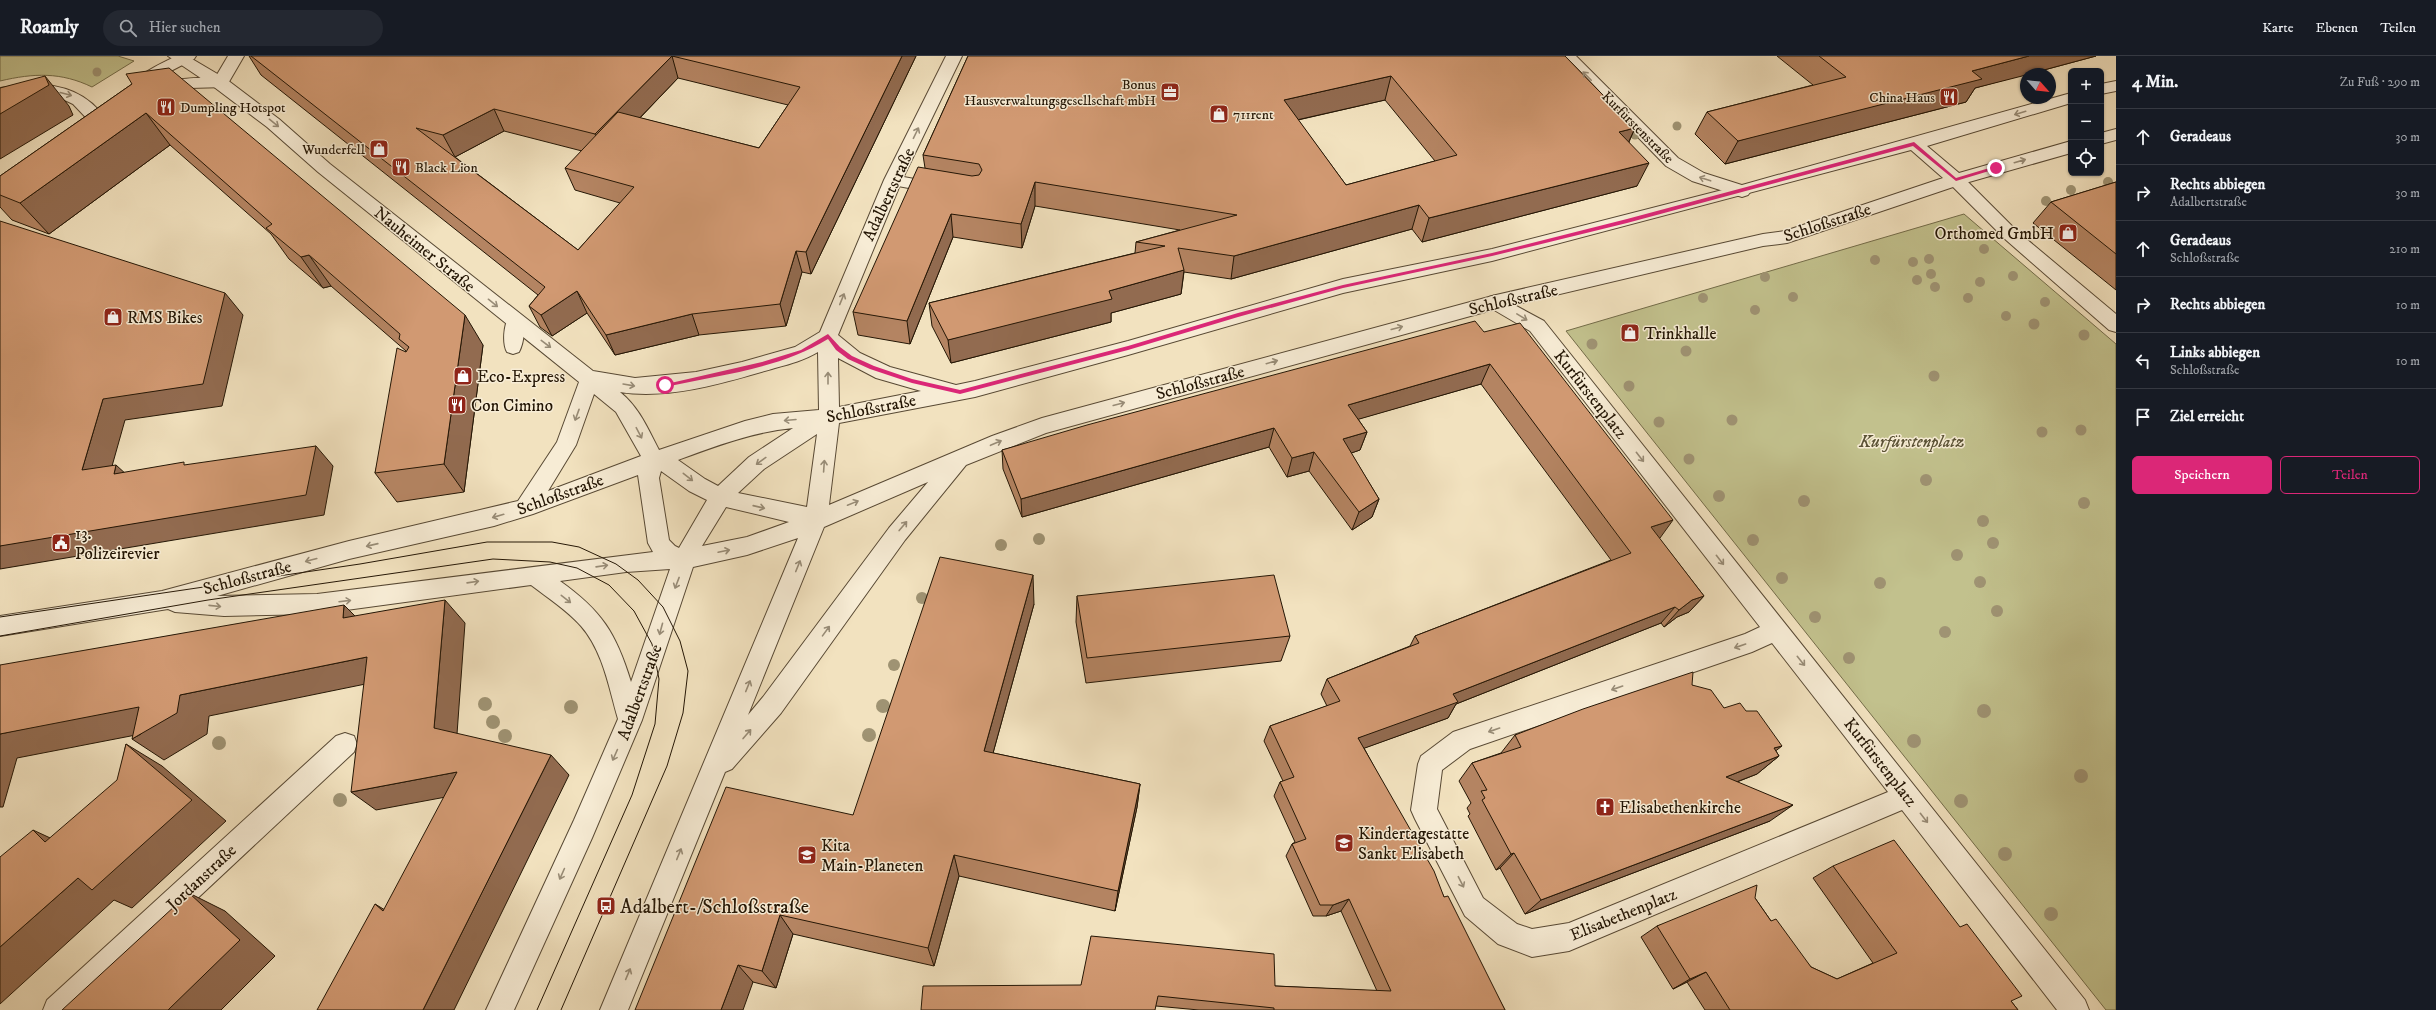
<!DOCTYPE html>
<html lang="de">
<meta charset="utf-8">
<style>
:root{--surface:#171b24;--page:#242831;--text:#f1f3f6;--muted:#9ea1a6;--line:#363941;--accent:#db2777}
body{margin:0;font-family:"IM FELL DW Pica",serif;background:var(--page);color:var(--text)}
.controls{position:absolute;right:12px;top:12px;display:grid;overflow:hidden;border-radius:6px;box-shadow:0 1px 3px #0004}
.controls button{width:36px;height:36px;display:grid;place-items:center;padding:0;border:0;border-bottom:1px solid var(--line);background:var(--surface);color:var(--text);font:20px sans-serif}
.compass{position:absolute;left:2020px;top:12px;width:36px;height:36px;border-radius:50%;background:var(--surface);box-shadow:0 1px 3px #0004;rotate:117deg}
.stop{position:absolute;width:12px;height:12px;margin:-9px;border:3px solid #db2777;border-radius:50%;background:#fff}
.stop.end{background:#db2777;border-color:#fff;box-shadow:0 1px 4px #0008}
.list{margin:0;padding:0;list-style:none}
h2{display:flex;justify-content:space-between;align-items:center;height:52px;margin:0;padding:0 16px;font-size:17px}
h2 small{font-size:13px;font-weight:400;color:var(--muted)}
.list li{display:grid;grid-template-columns:26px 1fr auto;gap:12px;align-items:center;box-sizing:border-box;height:56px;padding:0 16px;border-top:1px solid var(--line)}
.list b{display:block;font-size:15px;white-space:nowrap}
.list p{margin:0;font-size:13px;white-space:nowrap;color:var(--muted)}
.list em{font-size:13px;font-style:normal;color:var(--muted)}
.actions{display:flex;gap:8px;padding:12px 16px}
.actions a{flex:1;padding:9px 0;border:1px solid var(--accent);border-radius:6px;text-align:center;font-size:14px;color:var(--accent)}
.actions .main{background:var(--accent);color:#fff}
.icon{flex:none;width:22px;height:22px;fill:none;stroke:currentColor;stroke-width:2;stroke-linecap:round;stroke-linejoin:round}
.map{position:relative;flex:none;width:2116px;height:954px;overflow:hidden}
header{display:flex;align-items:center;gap:24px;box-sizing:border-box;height:56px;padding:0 20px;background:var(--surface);border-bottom:1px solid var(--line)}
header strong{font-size:19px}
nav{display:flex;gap:22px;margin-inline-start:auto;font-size:14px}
.search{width:280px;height:36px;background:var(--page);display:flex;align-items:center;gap:10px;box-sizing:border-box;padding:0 14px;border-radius:22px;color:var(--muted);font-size:15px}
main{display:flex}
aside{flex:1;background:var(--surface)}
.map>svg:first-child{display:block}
</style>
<header>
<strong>Roamly</strong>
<div class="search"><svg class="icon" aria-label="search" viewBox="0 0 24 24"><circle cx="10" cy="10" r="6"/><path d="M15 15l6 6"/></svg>Hier suchen</div>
<nav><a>Karte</a><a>Ebenen</a><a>Teilen</a></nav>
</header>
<main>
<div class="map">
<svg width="2116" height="954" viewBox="0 0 2116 954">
<rect width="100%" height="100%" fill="#f2e2bf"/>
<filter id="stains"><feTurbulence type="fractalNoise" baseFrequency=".005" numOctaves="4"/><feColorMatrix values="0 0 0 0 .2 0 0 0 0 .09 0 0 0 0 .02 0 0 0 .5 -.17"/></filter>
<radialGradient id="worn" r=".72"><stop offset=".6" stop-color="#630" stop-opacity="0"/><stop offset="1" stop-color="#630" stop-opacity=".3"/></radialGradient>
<path fill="#c2c18d" stroke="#736c49" d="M0,0H118L134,5L92,31C61,16 34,17 0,25Z
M1964,158L2116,288V954H2106L1566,275Z"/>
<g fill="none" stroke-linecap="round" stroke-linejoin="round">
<g stroke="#584934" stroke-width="2">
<path id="service" d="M893,119L936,127L942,128L944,132L942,136L936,137L887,128L885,124L887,120Z
M515,259L521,260C526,269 524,287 519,296L513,298L507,296C502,287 504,269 509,260Z"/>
</g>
<g stroke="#584934" stroke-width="2">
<path id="minor" d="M176,0H196L194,3L163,19L146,34H134L132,30C142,15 161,8 176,0Z
M228,0H244L226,31L189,32L159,40L153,39L151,35C160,22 200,21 215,22Z
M1559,0H1576L1678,102L1704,117L1748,131L1751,135L1748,139L1742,141L1692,125L1666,110Z
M29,28C62,28 89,37 107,65L105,69H93L73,48L54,39L29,38L0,42V32Z
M1956,118L1962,120L2018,176L2116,258V276L2109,274L2006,184L1950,128L1947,124L1950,120Z
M1496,239L1544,265L2085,944L2089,954H2057L1902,754L1569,895L1532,901L1498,888L1465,860L1415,763L1411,754L1418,708L1421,700L1453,676L1462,673L1745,578L1760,571L1530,275L1489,251L1486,246L1489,241ZM1772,587L1888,736L1569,867L1532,873L1517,868L1483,842L1437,753L1442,714L1470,693L1752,596Z
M345,677L354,680L357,688L354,696L78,954H43L47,944L336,680Z"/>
</g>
<g stroke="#584934" stroke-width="2">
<path id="tertiary" d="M168,0H187L226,23L279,63L330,108L593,315L635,322L696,316L742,306L795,291L820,276L884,124L946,0H962L902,124L838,279L860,297L890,311L956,329L975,325L1128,285L1343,223L1492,193L1742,129L2071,37V47L1927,90L1959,117L2071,85V97L1962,128L1787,187L1763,190L1496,253L1046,377L966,409L905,484L781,657L732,713L725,716L628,954H600L798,482L747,499L693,511L642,664L592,782L514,954H486L574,764L618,663C609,632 603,595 581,570C567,554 548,542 531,529L317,558L224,560L175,556L168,553L0,580V560L162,535L349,485L518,445L557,386L579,326L318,116L267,71L214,31ZM1911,94L1943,122L1785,175L1763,178L1496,239L1042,362L992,380L829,449L839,367L975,341L1128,299L1343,237L1492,205ZM818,296L819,354L773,358L745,365L659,394C648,373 639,351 620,336C670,344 727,326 775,312C790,308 805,304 818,296ZM838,302L876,322L921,335L839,351ZM594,338L616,356L641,400L548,435L576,389ZM793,372L749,401L718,430L705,423L678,404C716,390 753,376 793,372ZM817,378L807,451L738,437L764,413ZM661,415L689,435L707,444L679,492L675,490L669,484L659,422ZM638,419L648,487L653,496L317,538L217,540L349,503L494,470L533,458ZM928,426L889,472L763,641L748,659L824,471ZM726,451L789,466L747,481L702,490ZM670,513L631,626C616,577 602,555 560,525L626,516Z
M2116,25V35L2101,38V28Z
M2116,73V84L2101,88V77Z"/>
</g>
<use href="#service" fill="#f7ecd5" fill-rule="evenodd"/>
<use href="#minor" fill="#f7ecd5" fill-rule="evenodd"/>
<use href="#tertiary" fill="#f7ecd5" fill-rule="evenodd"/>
<path stroke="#241605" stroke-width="1" d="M0,561L360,508L487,486H552L579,491L616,508L638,524L663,551L680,585L688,615L683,657L667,710L561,954
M0,580L208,544L493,503L550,506L577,512L609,529L634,555L652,588L659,623L655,668L632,739L537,954"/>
</g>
<g fill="#9f9373">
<circle cx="97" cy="16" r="4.5"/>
<circle cx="1677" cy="70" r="4.5"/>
<circle cx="1635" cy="79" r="4.5"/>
<circle cx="2108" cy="126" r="5"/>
<circle cx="2071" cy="134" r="5"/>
<circle cx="2046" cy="145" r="5"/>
<circle cx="1984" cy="193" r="5"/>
<circle cx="1929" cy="203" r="5"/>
<circle cx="1875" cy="204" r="5"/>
<circle cx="1913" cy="206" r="5"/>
<circle cx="1931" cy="218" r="5"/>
<circle cx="2013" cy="220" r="5"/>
<circle cx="1765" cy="221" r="5"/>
<circle cx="1917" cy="224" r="5"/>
<circle cx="1980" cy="226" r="5"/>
<circle cx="1935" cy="231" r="5"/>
<circle cx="1793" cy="241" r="5"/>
<circle cx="1703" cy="242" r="5"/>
<circle cx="1968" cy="242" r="5"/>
<circle cx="2045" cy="246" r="5"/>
<circle cx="1755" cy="254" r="5"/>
<circle cx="2006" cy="260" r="5"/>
<circle cx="2034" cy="268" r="5.5"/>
<circle cx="2084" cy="279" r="5.5"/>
<circle cx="1592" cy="288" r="5.5"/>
<circle cx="1686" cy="295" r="5.5"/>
<circle cx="1934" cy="320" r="5.5"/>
<circle cx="1629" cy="330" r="5.5"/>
<circle cx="1732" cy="364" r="5.5"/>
<circle cx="1659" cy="366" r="5.5"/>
<circle cx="2081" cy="374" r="5.5"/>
<circle cx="2042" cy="376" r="5.5"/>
<circle cx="1689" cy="403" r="5.5"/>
<circle cx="1926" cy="424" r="6"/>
<circle cx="1719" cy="440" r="6"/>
<circle cx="1804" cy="445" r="6"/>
<circle cx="2084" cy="447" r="6"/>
<circle cx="1983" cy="465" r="6"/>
<circle cx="1039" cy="483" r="6"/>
<circle cx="1753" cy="484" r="6"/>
<circle cx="1993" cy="487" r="6"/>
<circle cx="1001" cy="489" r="6"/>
<circle cx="1957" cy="499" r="6"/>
<circle cx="1782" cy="522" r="6"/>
<circle cx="1980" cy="526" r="6"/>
<circle cx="1880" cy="527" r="6"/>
<circle cx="922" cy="542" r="6"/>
<circle cx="1997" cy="555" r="6"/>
<circle cx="1815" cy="561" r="6"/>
<circle cx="1945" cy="576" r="6"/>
<circle cx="1849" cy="602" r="6"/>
<circle cx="894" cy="609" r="6"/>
<circle cx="485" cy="648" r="7"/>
<circle cx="883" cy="650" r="7"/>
<circle cx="571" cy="651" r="7"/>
<circle cx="1984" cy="655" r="7"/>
<circle cx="493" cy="666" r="7"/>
<circle cx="869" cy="679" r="7"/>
<circle cx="505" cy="680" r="7"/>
<circle cx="1914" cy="685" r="7"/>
<circle cx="219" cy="687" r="7"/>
<circle cx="2081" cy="720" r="7"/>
<circle cx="340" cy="744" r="7"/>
<circle cx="1961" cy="745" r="7"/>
<circle cx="2005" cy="798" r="7"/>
<circle cx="2051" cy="858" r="7"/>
</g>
<path fill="#b48462" stroke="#241605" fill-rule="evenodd" d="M249,0H916L811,218L802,216L786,270L699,279L615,299L587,257L552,280L540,271L529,250L538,239L261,19ZM678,22L788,49L759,92L640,62ZM504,75L582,95L565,112L575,134L620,147L578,194L455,101Z
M968,0H1565L1635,72L1629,86L1637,130L1422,186L1412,173L1231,223L1184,216L1181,238L1111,257V266L951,307L932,270L929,247L1135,197L1136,186L1180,174L1035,150L1022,192L953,181L910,288L858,279L853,256L925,112L923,99ZM1385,44L1435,105L1346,129L1298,64Z
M1777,0H2096L2029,18H2026L1975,32L1966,46L1725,108L1695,78L1707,56L1813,29Z
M132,28L483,289L464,436L397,446L375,417L406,295L331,230L323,232L289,203L271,178L170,89L49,178L12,164L0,151V120Z
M2116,126V234L2033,167L2051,146Z
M1484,276L1660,482H1659L1704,540L1689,556L1677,561L1664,571L1661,567L1456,648L1448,662L1364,692L1505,954H1199L1156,950L921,954L1275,930L1377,935L1341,855L1326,860H1313L1286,800L1292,788L1295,786L1274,740L1280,726L1283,725L1264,685L1270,670L1327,650L1321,638L1327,623L1410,590L1415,580L1611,504L1481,328L1358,363L1367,376L1360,394L1351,397L1379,443L1372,461L1352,474L1309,415L1287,421L1269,391L1022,461L1003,413L1002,394Z
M1077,540L1290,580L1281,605L1086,627L1076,566Z
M1034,548L993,697L1140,728L1137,751L1115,855L959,820L934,910L793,878L776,932L753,926L635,954L853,759Z
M1692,629L1724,652L1776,695L1779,700L1757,718L1737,726L1770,765L1525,858L1500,812L1496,814L1468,760L1470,758L1467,752L1471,747L1459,725L1472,707L1501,697L1515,679Z
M1833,810L2011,945L2018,954H1705L1687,926L1673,933L1641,881L1657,870L1755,842L1771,865L1811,911L1837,923L1873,907L1813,822Z"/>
<path fill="#926b50" stroke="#241605" d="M672,0L678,22L603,100L595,78Z
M902,0H916L811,218L806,196Z
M2029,0H2096L2029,18H2026V19L1975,32L1966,46L1725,108L1738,85L1972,15Z
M45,20L69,50L73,59L0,103V58Z
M1391,20L1385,44L1279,68L1284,44Z
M494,53L504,75L455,101L443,79Z
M146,57L170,89L49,178L20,147Z
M1635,72L1624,96L1619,76Z
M1649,107L1637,130L1422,186L1429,162Z
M1035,126V150L1022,192L1021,168Z
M1419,149L1412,173L1231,223L1234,200Z
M951,158L953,181L910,288L907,265Z
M796,195L802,216L786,270L780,248Z
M309,199L331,230L323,232L301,201Z
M1184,214L1181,238L1111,257V266L951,307L948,284L1109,235Z
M577,235L587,257L552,280L541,259Z
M225,237L243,259L222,350L125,364L105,435L82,414L103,343Z
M692,258L699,279L615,299L606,279Z
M465,259L483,289L464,436L444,408Z
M1490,308L1481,328L1342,368L1348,349Z
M1274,372L1269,391L1022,461L1021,443Z
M1367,376L1360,394L1337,402L1343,383Z
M316,390L333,410L324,459L0,513V490Z
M1314,396L1309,415L1287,421L1292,402Z
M116,409L138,429L114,418Z
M1379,443L1372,461L1352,474L1359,456Z
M1673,464L1660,482L1637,489L1651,471Z
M1033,519L1034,548L987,719L984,695Z
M1704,540L1689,556L1677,561L1664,571L1679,554L1692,544Z
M445,544L465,567L456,692L434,672Z
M344,549L367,572L343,562Z
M1675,551L1661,567L1456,648L1448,662L1351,697L1358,682L1453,638Z
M367,601L390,623L209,660L207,678L164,704L132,683L141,678L17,702L3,751H0V678L180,639Z
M126,688L162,710L226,765L132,852L114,844L0,948V891L78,822L96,830Z
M1782,690L1759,708L1774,692Z
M551,699L569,719L454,954H423Z
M1779,700L1757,718L1705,738L1726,721Z
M457,716L478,735L376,754L351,736Z
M1140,728L1137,751L1115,855L1118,835Z
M1793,749L1770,765L1525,858L1541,844Z
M33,774L74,793L45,786Z
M1514,797L1500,812L1496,814L1511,798Z
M954,799L959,820L934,910L928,892Z
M189,837L225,855L275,900L221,954H168Z
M1349,843L1341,855L1326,860L1333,849Z
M375,848L400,863L383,855Z
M780,859L793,878L776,932L762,915Z
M738,909L753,926L743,954H721Z
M1706,916L1687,926L1673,933L1690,923Z"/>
<path fill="#d19972" stroke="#241605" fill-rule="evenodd" d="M251,0H902L806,196L796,195L780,248L692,258L606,279L577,235L541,259L529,250L545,231ZM672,0L800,31L759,92L618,56L565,112L634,131L578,194L416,72L443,79L494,53L595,78Z
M968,0H1565L1635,72L1619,76L1649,107L1429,162L1419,149L1234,200L1178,192L1184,214L1109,235L1112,243L948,284L929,247L1165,190L1136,186L1237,159L1035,126L1021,168L951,158L907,265L853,256L918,111L972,120L979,119L982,114L979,108L923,99ZM1391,20L1457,99L1346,129L1284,44Z
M1819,0H2029L1972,15L1982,23L1738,85L1707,56L1846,21Z
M169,12L465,259L444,408L375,417L397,292L406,296L409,291L399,283L400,278L309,199L301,201L266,172L272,168L146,57L20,147L0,139V120L132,28L126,18Z
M45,20L49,29L0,58V32Z
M2116,126V198L2051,146Z
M0,165L225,237L203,328L103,343L82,414L116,409L114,418L184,406V409L316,390L306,439L0,490Z
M1475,265L1484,276L1520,267L1673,464L1651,471L1704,540L1692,544L1679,554L1675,551L1453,638L1458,646L1358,682L1434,815L1444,841L1448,840L1505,954H1274V952L1158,940L1155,954H921L923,930L1081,929L1091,880L1274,898L1275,930L1391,935L1349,843L1333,849H1320L1292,788L1306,783L1280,726L1294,721L1270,670L1340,645L1327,623L1419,587L1415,580L1631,497L1490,308L1348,349L1367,376L1343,383L1379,443L1359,456L1314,396L1292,402L1274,372L1021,443L1002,394L1087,369Z
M940,501L1033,519L984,695L1140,728L1118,835L954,799L928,892L780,859L762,915L738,909L721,954H635L726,731L853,759Z
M1274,519L1290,580L1087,602L1077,540Z
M445,544L434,672L551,699L423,954H317L375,848L383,855L457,716L351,736L367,601L180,639L177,657L132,683L139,651L0,678V609L344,549L343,562Z
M1693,616L1692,629L1711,634L1724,652L1740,647L1746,655H1757L1782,690L1774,692L1779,700L1726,721L1793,749L1541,844L1514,797L1511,798L1482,744L1485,742L1481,735L1487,734L1472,707L1521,691L1515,679L1583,653Z
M126,688L192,744L92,834L78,822L0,891V801L33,774L45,786L117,724Z
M1894,784L1960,871L1967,868L2022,940L2011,945L2018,954H1730L1706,916L1690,923L1657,870L1757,829L1755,842L1771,865L1776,863L1811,911L1837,923L1897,897L1833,810Z
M189,837L240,884L168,954H62Z"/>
<defs><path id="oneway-shaft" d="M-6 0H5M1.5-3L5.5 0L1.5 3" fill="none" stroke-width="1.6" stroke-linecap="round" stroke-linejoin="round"/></defs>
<g stroke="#988c77">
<use href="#oneway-shaft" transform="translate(1587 20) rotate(-135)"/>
<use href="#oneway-shaft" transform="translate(66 38) rotate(15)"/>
<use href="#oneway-shaft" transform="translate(2020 57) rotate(163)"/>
<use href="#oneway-shaft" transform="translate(274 67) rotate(39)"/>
<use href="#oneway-shaft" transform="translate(916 77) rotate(-64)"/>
<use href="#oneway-shaft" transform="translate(2020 105) rotate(-16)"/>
<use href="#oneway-shaft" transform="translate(1705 123) rotate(-162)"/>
<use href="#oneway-shaft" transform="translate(842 243) rotate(-68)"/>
<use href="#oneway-shaft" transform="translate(493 247) rotate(39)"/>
<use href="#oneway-shaft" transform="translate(1522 261) rotate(31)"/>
<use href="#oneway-shaft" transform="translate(1397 272) rotate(-15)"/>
<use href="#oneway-shaft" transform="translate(546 288) rotate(37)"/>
<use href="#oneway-shaft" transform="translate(1272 306) rotate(-16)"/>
<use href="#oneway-shaft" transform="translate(828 322) rotate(-90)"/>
<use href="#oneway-shaft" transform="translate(629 329) rotate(10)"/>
<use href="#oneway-shaft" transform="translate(1119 348) rotate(-15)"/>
<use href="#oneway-shaft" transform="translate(577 359) rotate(110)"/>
<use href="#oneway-shaft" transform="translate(790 364) rotate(175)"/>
<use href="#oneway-shaft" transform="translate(639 377) rotate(62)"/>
<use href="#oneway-shaft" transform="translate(996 387) rotate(-23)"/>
<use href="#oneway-shaft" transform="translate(1640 401) rotate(52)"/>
<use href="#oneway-shaft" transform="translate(761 405) rotate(144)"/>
<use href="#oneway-shaft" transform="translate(824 410) rotate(-86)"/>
<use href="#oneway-shaft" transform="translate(688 421) rotate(38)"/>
<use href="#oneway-shaft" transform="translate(853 447) rotate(-22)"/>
<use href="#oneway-shaft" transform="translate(759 451) rotate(13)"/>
<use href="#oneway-shaft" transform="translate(498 460) rotate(164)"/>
<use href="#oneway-shaft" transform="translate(903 470) rotate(-50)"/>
<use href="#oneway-shaft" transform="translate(372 489) rotate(167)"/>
<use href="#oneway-shaft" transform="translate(724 495) rotate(-12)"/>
<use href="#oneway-shaft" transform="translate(311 504) rotate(165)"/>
<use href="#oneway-shaft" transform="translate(1720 504) rotate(52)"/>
<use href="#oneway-shaft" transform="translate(602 510) rotate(-8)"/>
<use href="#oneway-shaft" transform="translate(798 510) rotate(-68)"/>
<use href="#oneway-shaft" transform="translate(473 526) rotate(-8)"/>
<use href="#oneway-shaft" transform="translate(677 527) rotate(111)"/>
<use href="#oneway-shaft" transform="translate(566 543) rotate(38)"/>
<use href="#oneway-shaft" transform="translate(345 545) rotate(-7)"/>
<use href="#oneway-shaft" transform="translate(215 550) rotate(6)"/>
<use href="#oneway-shaft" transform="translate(661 573) rotate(105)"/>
<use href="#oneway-shaft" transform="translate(826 575) rotate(-54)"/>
<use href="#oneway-shaft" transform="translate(1740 590) rotate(161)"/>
<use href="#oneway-shaft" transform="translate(1801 605) rotate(51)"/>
<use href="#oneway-shaft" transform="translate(748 630) rotate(-68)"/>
<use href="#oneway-shaft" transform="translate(1617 632) rotate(161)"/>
<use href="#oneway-shaft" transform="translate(1494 674) rotate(161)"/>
<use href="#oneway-shaft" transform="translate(747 678) rotate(-49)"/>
<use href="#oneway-shaft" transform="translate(615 699) rotate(114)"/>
<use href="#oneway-shaft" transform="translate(1924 762) rotate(52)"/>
<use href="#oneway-shaft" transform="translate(679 798) rotate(-68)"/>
<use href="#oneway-shaft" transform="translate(562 818) rotate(114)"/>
<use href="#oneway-shaft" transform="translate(1461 826) rotate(63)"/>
<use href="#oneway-shaft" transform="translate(628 918) rotate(-67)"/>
</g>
<path fill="#db2777" d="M1914,86L1956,122L1996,110L1999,112L1956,125L1913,90L1627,167L1492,200L1343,232L1238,261L1128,294L960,338L912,327L870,313L848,303L836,294L828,283C779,313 720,319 665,331L662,329L762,306L801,294L828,278L840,291L852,300L874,310L912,323L960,334L1128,290L1238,257L1343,229L1492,197L1627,163Z"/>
<defs>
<g id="office-square" transform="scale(1)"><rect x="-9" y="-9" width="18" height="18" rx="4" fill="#8f2418" stroke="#f7ecd5"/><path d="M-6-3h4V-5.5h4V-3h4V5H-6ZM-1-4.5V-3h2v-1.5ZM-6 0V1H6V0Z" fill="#fff"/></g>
<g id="restaurant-square" transform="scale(1)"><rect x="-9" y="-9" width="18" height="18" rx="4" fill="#8f2418" stroke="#f7ecd5"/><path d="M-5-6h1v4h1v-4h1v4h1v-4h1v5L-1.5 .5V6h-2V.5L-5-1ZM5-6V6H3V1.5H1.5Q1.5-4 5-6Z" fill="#fff"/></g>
<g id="shop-square" transform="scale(1)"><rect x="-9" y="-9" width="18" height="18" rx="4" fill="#8f2418" stroke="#f7ecd5"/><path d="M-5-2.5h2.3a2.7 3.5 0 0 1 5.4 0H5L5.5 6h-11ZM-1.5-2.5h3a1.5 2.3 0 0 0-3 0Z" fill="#fff"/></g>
<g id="civic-square" transform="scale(1)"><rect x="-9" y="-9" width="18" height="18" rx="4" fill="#8f2418" stroke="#f7ecd5"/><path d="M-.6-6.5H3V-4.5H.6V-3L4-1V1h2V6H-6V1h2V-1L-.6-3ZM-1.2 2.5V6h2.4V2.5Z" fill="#fff"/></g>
<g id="church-square" transform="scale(1)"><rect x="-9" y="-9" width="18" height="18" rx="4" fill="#8f2418" stroke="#f7ecd5"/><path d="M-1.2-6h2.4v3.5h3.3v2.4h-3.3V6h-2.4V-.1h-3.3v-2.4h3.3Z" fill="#fff"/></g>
<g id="school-square" transform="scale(1)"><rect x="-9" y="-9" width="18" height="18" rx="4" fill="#8f2418" stroke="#f7ecd5"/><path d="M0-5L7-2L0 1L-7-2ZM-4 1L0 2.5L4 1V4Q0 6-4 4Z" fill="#fff"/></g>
<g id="bus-square" transform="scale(1)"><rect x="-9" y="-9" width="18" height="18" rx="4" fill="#8f2418" stroke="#f7ecd5"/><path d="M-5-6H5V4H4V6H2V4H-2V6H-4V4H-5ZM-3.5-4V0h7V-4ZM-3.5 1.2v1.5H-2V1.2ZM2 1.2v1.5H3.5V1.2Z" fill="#fff"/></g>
</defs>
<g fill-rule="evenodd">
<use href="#office-square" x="1170" y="36"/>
<use href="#restaurant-square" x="1949" y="41"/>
<use href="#restaurant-square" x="166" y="51"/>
<use href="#shop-square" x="1219" y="58"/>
<use href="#shop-square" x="379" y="93"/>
<use href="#restaurant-square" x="401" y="111"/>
<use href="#shop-square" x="2068" y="177"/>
<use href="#shop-square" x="113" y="261"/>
<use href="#shop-square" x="1630" y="277"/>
<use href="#shop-square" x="463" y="320"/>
<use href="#restaurant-square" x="457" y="349"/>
<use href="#civic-square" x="61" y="487"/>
<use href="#church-square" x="1605" y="751"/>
<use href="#school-square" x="1344" y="787"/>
<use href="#school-square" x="807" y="799"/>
<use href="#bus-square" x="606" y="850"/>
</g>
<g text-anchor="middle" stroke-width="3" stroke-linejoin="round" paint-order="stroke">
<g font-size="14" fill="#241605" stroke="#f7ecd5" text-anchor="end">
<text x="1156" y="33">Bonus<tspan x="1156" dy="16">Hausverwaltungsgesellschaft mbH</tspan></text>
<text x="1935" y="46">China Haus</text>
<text x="180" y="56" text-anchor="start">Dumpling Hotspot</text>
<text x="1233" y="63" text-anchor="start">711rent</text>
<text x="365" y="98">Wunderfell</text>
<text x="415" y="116" text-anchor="start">Black Lion</text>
</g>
<g font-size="14" fill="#241605" stroke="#f7ecd5">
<text transform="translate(1638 71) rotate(45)" y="5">Kurfürstenstraße</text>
</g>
<g font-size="17" fill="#241605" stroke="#f7ecd5">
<text transform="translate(888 138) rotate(-65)" y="6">Adalbertstraße</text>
<text transform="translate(1827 166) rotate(-18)" y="6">Schloßstraße</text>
<text transform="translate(425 193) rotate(39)" y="6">Nauheimer Straße</text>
<text transform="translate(1513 243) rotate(-13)" y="6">Schloßstraße</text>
<text transform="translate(1200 326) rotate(-15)" y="6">Schloßstraße</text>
<text transform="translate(1591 338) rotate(52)" y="6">Kurfürstenplatz</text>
<text transform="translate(871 352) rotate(-11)" y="6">Schloßstraße</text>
<text transform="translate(560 438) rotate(-20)" y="6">Schloßstraße</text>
<text transform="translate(247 521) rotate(-15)" y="6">Schloßstraße</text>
<text transform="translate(639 636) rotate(-70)" y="6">Adalbertstraße</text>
<text transform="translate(1881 706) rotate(52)" y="6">Kurfürstenplatz</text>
<text transform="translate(201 821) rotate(-43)" y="6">Jordanstraße</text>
<text transform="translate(1623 858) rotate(-22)" y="6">Elisabethenplatz</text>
</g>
<g font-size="17" fill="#241605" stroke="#f7ecd5" text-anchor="start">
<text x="2054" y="183" text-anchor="end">Orthomed GmbH</text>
<text x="127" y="267">RMS Bikes</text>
<text x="1644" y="283">Trinkhalle</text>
<text x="477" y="326">Eco-Express</text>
<text x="471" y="355">Con Cimino</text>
<text x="75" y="483">13.<tspan x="75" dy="20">Polizeirevier</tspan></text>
<text x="1619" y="757">Elisabethenkirche</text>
<text x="1358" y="783">Kindertagestatte<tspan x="1358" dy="20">Sankt Elisabeth</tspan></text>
<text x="821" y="795">Kita<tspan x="821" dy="20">Main-Planeten</tspan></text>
</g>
<g font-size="17" font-style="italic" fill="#5b5235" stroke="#f7ecd5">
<text x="1912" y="391">Kurfürstenplatz</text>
</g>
<g font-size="20" fill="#241605" stroke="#f7ecd5" text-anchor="start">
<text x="620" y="857">Adalbert-/Schloßstraße</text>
</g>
</g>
<rect width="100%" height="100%" filter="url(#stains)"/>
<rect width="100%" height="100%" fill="url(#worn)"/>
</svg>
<div class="controls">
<button>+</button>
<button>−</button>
<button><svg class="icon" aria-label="locate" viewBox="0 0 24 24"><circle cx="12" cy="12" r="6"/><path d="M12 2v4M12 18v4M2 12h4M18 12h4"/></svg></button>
</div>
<svg class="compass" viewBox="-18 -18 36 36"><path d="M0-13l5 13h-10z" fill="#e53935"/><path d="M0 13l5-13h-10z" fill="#9ea1a6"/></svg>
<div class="stop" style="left:665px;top:329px"></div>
<div class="stop end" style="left:1996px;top:112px"></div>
</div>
<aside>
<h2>4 Min.<small>Zu Fuß · 290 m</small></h2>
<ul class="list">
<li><svg class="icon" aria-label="ahead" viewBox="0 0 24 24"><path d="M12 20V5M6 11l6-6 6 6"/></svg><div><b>Geradeaus</b></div><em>30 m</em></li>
<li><svg class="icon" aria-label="right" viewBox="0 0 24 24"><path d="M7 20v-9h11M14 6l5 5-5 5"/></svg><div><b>Rechts abbiegen</b><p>Adalbertstraße</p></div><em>30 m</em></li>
<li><svg class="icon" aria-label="ahead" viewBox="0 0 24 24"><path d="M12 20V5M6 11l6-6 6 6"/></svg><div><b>Geradeaus</b><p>Schloßstraße</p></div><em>210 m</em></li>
<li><svg class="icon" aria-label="right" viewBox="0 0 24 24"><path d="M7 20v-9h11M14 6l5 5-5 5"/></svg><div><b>Rechts abbiegen</b></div><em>10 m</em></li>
<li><svg class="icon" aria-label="left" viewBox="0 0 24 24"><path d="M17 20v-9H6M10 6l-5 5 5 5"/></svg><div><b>Links abbiegen</b><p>Schloßstraße</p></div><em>10 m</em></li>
<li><svg class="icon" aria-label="arrive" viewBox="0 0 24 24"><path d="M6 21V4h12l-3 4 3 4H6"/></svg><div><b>Ziel erreicht</b></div></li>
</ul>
<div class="actions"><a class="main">Speichern</a><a>Teilen</a></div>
</aside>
</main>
